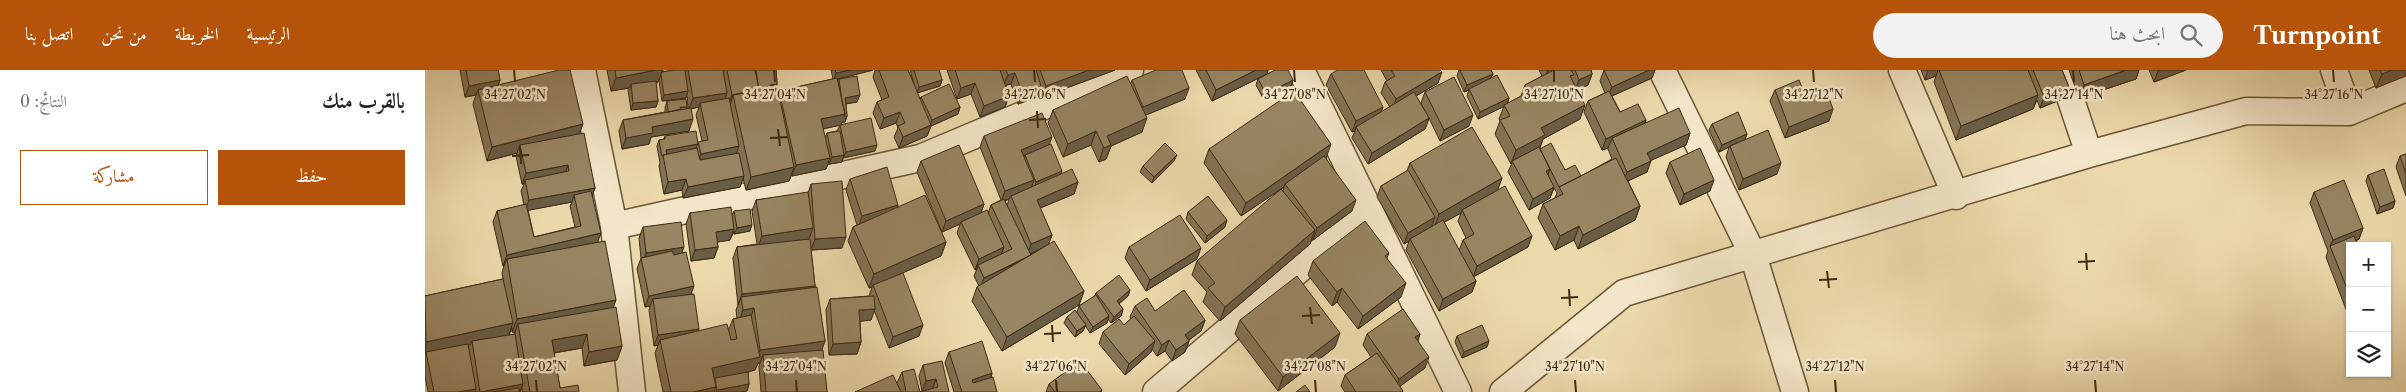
<!DOCTYPE html>
<html lang="ar">
<meta charset="utf-8">
<style>
:root{--surface:#fff;--page:#f2f2f2;--text:#222;--muted:#767676;--line:#e0e0e0;--accent:#b45309}
body{margin:0;font-family:"Libre Caslon Text",Amiri,serif;background:var(--page);color:var(--text);direction:rtl}
.controls{position:absolute;right:15px;bottom:15px;display:grid;overflow:hidden;border-radius:0px;box-shadow:0 1px 4px #0004}
.controls button{width:45px;height:45px;display:grid;place-items:center;padding:0;border:0;border-bottom:1px solid var(--line);background:var(--surface);color:var(--text);font:25px sans-serif}
.list{margin:0;padding:0;list-style:none}
h2{display:flex;justify-content:space-between;align-items:center;height:65px;margin:0;padding:0 20px;font-size:21px}
h2 small{font-size:16px;font-weight:400;color:var(--muted)}
.actions{display:flex;gap:10px;padding:15px 20px}
.actions a{flex:1;padding:11px 0;border:1px solid var(--accent);border-radius:0px;text-align:center;font-size:18px;color:var(--accent)}
.actions .main{background:var(--accent);color:#fff}
.icon{flex:none;width:28px;height:28px;fill:none;stroke:currentColor;stroke-width:2;stroke-linecap:round;stroke-linejoin:round}
.map{position:relative;flex:none;width:1981px;height:322px;overflow:hidden;direction:ltr}
header{display:flex;align-items:center;gap:30px;box-sizing:border-box;height:70px;padding:0 25px;background:var(--accent);color:#fff}
header strong{font-size:24px}
nav{display:flex;gap:28px;margin-inline-start:auto;font-size:18px}
.search{width:350px;height:45px;background:var(--page);display:flex;align-items:center;gap:12px;box-sizing:border-box;padding:0 18px;border-radius:28px;color:var(--muted);font-size:19px}
main{display:flex}
aside{flex:1;background:var(--surface)}
.map>svg:first-child{display:block}
</style>
<header>
<strong>Turnpoint</strong>
<div class="search"><svg class="icon" aria-label="search" viewBox="0 0 24 24"><circle cx="10" cy="10" r="6"/><path d="M15 15l6 6"/></svg>ابحث هنا</div>
<nav><a>الرئيسية</a><a>الخريطة</a><a>من نحن</a><a>اتصل بنا</a></nav>
</header>
<main>
<div class="map">
<svg width="1981" height="322" viewBox="0 0 1981 322">
<rect width="100%" height="100%" fill="#ecd9ab"/>
<filter id="stains"><feTurbulence type="fractalNoise" baseFrequency=".004" numOctaves="4"/><feColorMatrix values="0 0 0 0 .2 0 0 0 0 .09 0 0 0 0 .02 0 0 0 .5 -.17"/></filter>
<radialGradient id="worn" r=".72"><stop offset=".6" stop-color="#630" stop-opacity="0"/><stop offset="1" stop-color="#630" stop-opacity=".3"/></radialGradient>
<g fill="none" stroke-linecap="round" stroke-linejoin="round">
<g stroke="#695638" stroke-width="29">
<path id="minor" d="M157,0L189,156L207,322
M876,0L1033,322
M1237,0L1328,185L1370,322
M1477,0L1531,126
M1636,0L1664,84
M1909,0L1924,42
M189,156L495,88L705,0
M731,322L945,139
M1078,322L1199,223L1664,84L1821,41L1924,42L1981,18"/>
</g>
<use href="#minor" stroke="#f3e6c8" stroke-width="26"/>
</g>
<path fill="#837254" stroke="#3d2b12" fill-rule="evenodd" d="M35,0H73L75,10L73,15L155,63L170,118L167,124L173,172L197,276L192,290L159,296L157,278L129,283L135,318L154,322H97V318L95,322H3L0,307V226L78,209L77,203L79,196H78L68,152L72,141L99,135L96,121L99,114H97L91,86L92,83L62,91L48,34L51,25L40,27ZM147,132L145,136L150,157L109,167L103,140ZM87,258V262H90V264L84,265Z
M182,0H238L237,2L249,0H351L352,14L350,20L345,21L346,24L345,26L353,25L354,21L408,9L406,0H448L412,9V12L414,9L432,32L421,34L422,46L420,52H417L416,55L450,81L418,88L417,92L404,94V91L401,99L367,106V104L364,111L321,120L318,108L315,117L258,128L257,120L239,124L234,96L235,93L232,76L234,70L239,69L240,66L273,73L277,71L271,45L274,37L266,39L264,61L226,67L224,74L197,79L194,61L198,50L240,42V38L242,31L262,37L261,38H263L262,26L261,28L237,31L234,11L233,12L231,13L233,31L231,37L206,40L203,20L204,18L186,21ZM415,55L412,61L402,63L400,68L398,59Z
M450,0H483L489,14L485,0H514L517,10L515,16L492,23L495,29L496,27L535,37L533,44L506,56L502,66L474,78L469,67L473,58L471,53L455,59L448,43L452,32L457,30L448,7Z
M522,0H690L617,27L615,20L612,27L593,34L586,14L581,15L584,26L580,37L555,47L546,24L532,29Z
M771,0H843L842,4L787,31Z
M956,0H1015L1013,13L991,26L999,40L996,33L1000,22L1044,56L1015,71L1004,48L1000,59L943,94L927,68L930,61L927,62L901,15L906,4L958,37L956,42L965,37L956,23L960,12L962,11Z
M1034,0H1066L1068,4L1066,8L1084,28L1082,34L1096,26L1100,15L1117,6L1114,0H1166L1167,4L1163,15L1152,20L1155,49L1118,69L1115,78L1140,100L1156,106L1187,89L1183,79V78L1177,80L1159,42L1163,31L1180,23L1175,11L1179,0H1230L1227,8L1187,26L1195,42L1221,50L1220,53L1265,63L1261,75L1225,90L1222,102L1203,111L1215,136L1210,150L1153,179L1149,170L1130,180L1113,148L1118,134L1130,128L1132,123L1129,118L1125,128L1104,140L1083,102L1087,93L1086,94L1070,64L1075,51L1074,49L1079,36L1053,49L1042,26L1044,20L1039,22L1032,6Z
M1496,0H1637L1644,17L1640,28L1615,38L1612,30L1608,39L1531,70L1509,12L1511,6L1500,10Z
M1644,0H1714L1711,9L1654,28Z
M1724,0H1761L1729,12Z
M1944,0H1981L1951,18Z
M833,9L868,10L866,16L839,30L831,15Z
M707,10L760,29L720,45L717,62L686,76L681,89L674,92L666,75L638,87L623,53L628,40L706,13Z
M1350,20L1381,28L1404,51L1360,68L1345,31Z
M1287,54L1320,70L1352,104L1314,120L1301,87L1304,77L1294,82L1284,60Z
M559,66L624,75L636,104L653,112L649,124L615,138L627,165L623,175L659,221L654,235L577,281L547,231L552,217L554,216L549,206L552,199L550,200L532,163L535,154L517,162L492,102L496,91L559,134L556,142L563,143L566,135L576,130L555,77ZM584,129L582,136L580,131ZM616,179L606,185L605,184Z
M784,79L901,88L927,141L888,170L887,169L885,174L795,251L778,232L782,222L767,205L772,191L858,121L859,117L816,146L779,93Z
M1981,84V126L1971,97L1975,86Z
M749,91L727,113L715,102L718,96Z
M1245,92L1285,121L1255,135L1241,103Z
M985,93L1077,108L1072,120L1103,177L1048,207L1051,211L1047,222L1014,241L981,180L984,171L979,174L952,127L956,116L982,101ZM1036,143L1033,151L1041,168L1038,170L1034,181L1019,152Z
M1943,105L1970,131L1968,138L1952,144L1941,111Z
M425,109L473,135L472,138L521,172L516,186L470,206L494,266L464,278L449,240L446,250L435,251L436,272L432,284L404,285L401,240L405,229L444,226L447,217L444,218L423,171L428,157L432,155L421,120Z
M386,114L417,178L386,180L390,216L400,271L396,281L402,322H336L334,296L335,293H333L330,300L323,302L324,314L322,321L315,322H238L230,283L233,275L229,276L224,240L225,236L220,237L212,199L216,188L214,168L218,157L257,183L267,224L273,261H303L308,249L312,248L311,240L313,235L308,188L312,177L332,174L327,141L331,130L383,123Z
M1889,122L1938,158L1934,169L1931,171L1925,176L1924,247L1901,187L1903,181L1885,133Z
M309,141L325,161L309,164V161L305,170L292,172L293,177L289,188L266,191L261,154L265,143L307,146Z
M763,142L800,157L780,173L761,149Z
M704,177L772,189L721,221L700,188Z
M964,183L962,188L976,227L933,259L912,232L907,236L883,205L888,191Z
M705,220L703,226L694,234L698,239L696,246L686,253L683,249L682,253L665,263L660,255L658,261L650,267L639,253L642,247L652,242L654,236L670,226L671,223Z
M710,236L730,241L780,250L776,261L764,270V271L760,282L747,291L740,281L732,286L727,279L726,282L700,305L674,274L678,262L699,255L706,249L705,247Z
M815,250L910,277L853,321L810,264Z
M942,264H995L993,271L1000,298L975,316L978,322H920L916,316L920,305L946,287L938,275Z
M1032,266L1062,277L1037,288L1030,272Z
M524,282L567,303L566,308L572,322H529L520,293Z
M498,295L524,322H430L473,317L472,313L477,302L495,322L497,321L494,306Z
M624,314L677,320L676,322H621Z"/>
<path fill="#6a5d45" stroke="#3d2b12" d="M231,0H238L233,12L206,18V14L204,18L186,21L191,8Z
M425,0H448L409,10L411,3Z
M664,0H690L617,27L621,16Z
M831,0H843L842,4L787,31L791,20Z
M1123,0H1140L1119,10Z
M1224,0H1230L1227,8L1182,28L1187,17Z
M1503,0H1513L1511,6L1500,10Z
M1701,0H1714L1711,9L1654,28L1659,15Z
M1736,0H1761L1729,12L1733,1Z
M1967,0H1981V6L1951,18L1957,4Z
M1017,2L1013,13L967,40L971,29Z
M590,3L586,14L578,16L583,5Z
M1068,4L1065,10L1039,22L1042,15Z
M1167,4L1163,15L1150,21L1154,10Z
M75,10L71,21L53,20L51,25L40,27L44,16Z
M517,10L515,16L492,23L494,17Z
M868,10L866,16L839,30L841,24Z
M550,13L546,24L532,29L536,18Z
M352,14L350,20L342,21L345,15Z
M616,16L612,27L593,34L597,23Z
M1644,17L1640,28L1615,38L1619,27Z
M764,18L760,29L714,48L718,37Z
M334,19L330,30L308,25L305,35L303,36L307,25Z
M263,21L261,28L237,31L239,25Z
M302,23L298,34L275,33L274,37L264,39L268,28Z
M435,25L432,32L417,34L420,28Z
M1613,25L1608,39L1531,70L1536,56Z
M584,26L580,37L555,47L559,36Z
M1084,28L1082,35L1053,49L1055,42Z
M233,31L231,37L206,40L208,33Z
M1160,35L1155,49L1118,69L1114,79L1087,91L1086,94L1091,80L1116,58Z
M535,37L533,44L506,56L502,66L474,78L478,67L505,56L507,50Z
M958,37L954,48L931,57L930,61L927,62L931,51Z
M1408,39L1404,51L1360,68L1364,57Z
M475,42L471,53L455,59L459,48Z
M420,44L422,46L420,52H417L416,55L392,60L396,49Z
M1048,45L1044,56L1015,71L1019,60Z
M722,48L717,62L686,76L681,89L674,92L682,66Z
M1004,48L1000,59L943,94L947,83Z
M268,49L264,61L226,67L224,74L197,79L201,68L227,57Z
M1221,50L1217,61L1187,68L1183,78L1177,80L1181,69Z
M158,54L153,68L95,75L92,83L62,91L67,77Z
M671,61L666,75L638,87L643,74Z
M1265,63L1261,75L1218,94L1222,83Z
M1322,64L1320,70L1305,76L1304,77L1294,82L1297,75Z
M627,67L623,78L600,85L599,88L596,80Z
M273,74L270,80L239,86L241,80Z
M906,74L901,88L860,114L859,117L816,146L821,133Z
M452,75L450,81L418,88L421,82Z
M314,76L310,87L272,95L276,84Z
M419,85L417,92L404,94L407,87Z
M752,85L749,91L727,113L729,107Z
M405,88L401,99L367,106L371,95Z
M1226,91L1222,102L1198,113L1202,102Z
M1356,93L1352,104L1314,120L1318,109Z
M143,95L139,106L100,110L99,114H97L101,103Z
M369,97L364,111L321,120L326,107Z
M1125,99L1121,110V101Z
M637,101L634,108L609,118L611,112Z
M319,106L315,117L258,128L263,117Z
M1077,108L1072,122L1037,140L1036,143L1009,158L1014,144Z
M261,109L257,120L239,124L243,112Z
M609,110L605,121L586,126L584,129L576,132L580,121Z
M1289,110L1285,121L1255,135L1259,124Z
M653,112L649,124L608,141L612,130Z
M1129,117L1125,128L1104,140L1108,129Z
M170,118L166,129L149,125L147,132L100,141L104,130Z
M931,130L927,141L888,170L892,158Z
M1970,131L1968,138L1952,144L1955,137Z
M559,134L555,146L536,152L535,154L517,162L521,151Z
M473,135L469,146L433,158L437,146Z
M1215,136L1210,150L1153,179L1158,165Z
M1010,147L1006,158L985,169L984,171L979,174L983,163Z
M802,150L800,157L780,173L782,166Z
M327,155L325,161L309,164L312,158Z
M1154,156L1149,170L1130,180L1135,166Z
M388,158L384,169L333,177L337,166Z
M1938,158L1934,169L1907,180L1905,176L1908,170Z
M309,159L305,170L287,173L291,162Z
M890,160L885,174L795,251L800,237Z
M176,163L172,174L82,189L79,196H78L82,185Z
M627,165L623,176L602,185L606,174Z
M1107,166L1103,177L1048,207L1052,196Z
M421,167L417,178L386,180L390,169Z
M521,172L516,186L448,216V215L447,217L444,218L449,204Z
M259,177L255,188L217,194L221,183Z
M293,177L289,188L266,191L270,180Z
M579,177L575,188L553,195L552,199L550,200L554,189Z
M776,178L772,189L721,221L725,210Z
M606,186L555,219L559,208Z
M1051,211L1047,222L1014,241L1018,229Z
M981,213L976,227L933,259L938,246Z
M269,216L265,227L228,229L225,236L220,237L224,226Z
M390,216L386,228L316,227L313,235L317,224Z
M917,218L912,232L907,236L912,222Z
M705,220L703,226L689,237L692,231Z
M659,221L654,235L577,281L582,267Z
M191,230L186,244L93,254L90,262H87L92,249Z
M329,238L324,252L313,254L318,240Z
M450,239L446,250L430,252L434,240Z
M698,239L696,246L686,253L689,247Z
M684,246L682,253L665,263L668,257Z
M780,250L776,261L756,276L760,265Z
M88,253L83,267L47,271L45,275L2,284L1,282L0,285L1,272Z
M498,255L494,266L464,278L468,267Z
M661,255L658,261L650,267L652,261Z
M274,259L270,270H235L233,275L229,276L233,265Z
M915,263L910,277L853,321L858,307Z
M162,264L157,278L122,284L127,270Z
M995,264L991,275L990,267Z
M744,270L740,281L732,286L737,275Z
M400,271L395,285H338L335,293H333L330,300L290,310V308L289,310L287,298L332,287L335,280Z
M730,271L726,282L700,305L704,294Z
M764,271L760,282L747,291L751,280Z
M1064,271L1062,277L1037,288L1039,282Z
M436,272L432,284L404,285L408,274Z
M197,276L192,290L159,296L164,282Z
M1004,287L1000,298L970,320L974,309Z
M567,303L563,314L543,321L547,310Z
M511,309L507,320L497,322L501,311Z
M98,314L95,322H55Z
M324,314L322,321L315,322H291L292,320Z
M291,317L289,322H268Z
M51,319L50,322H33Z"/>
<path fill="#988562" stroke="#3d2b12" d="M41,0H73L75,10L44,16Z
M134,0H145L158,54L67,77L53,20Z
M190,0H231L191,8Z
M249,0H260L263,21L239,25L236,4L237,2Z
M263,0H298L302,23L268,28Z
M302,0H330L334,19L307,25Z
M331,0H351L352,14L345,15L346,24H342L341,19L334,20Z
M410,0H425L411,3Z
M454,0H483L506,55L478,67L473,56L480,53L475,42L459,48L452,32L464,27Z
M489,0H514L517,10L494,17Z
M530,0H575L584,26L559,36L550,13L536,18Z
M581,0H611L616,16L597,23L590,3L583,5Z
M615,0H664L621,16Z
M731,0H757L764,18L718,37L707,10Z
M781,0H831L791,20Z
M850,0H863L868,10L841,24L833,9Z
M912,0H939L958,37L931,51L906,4Z
M966,0H1015L1017,2L971,29L960,12L970,6Z
M1035,0H1066L1068,4L1042,15Z
M1129,0H1146L1149,5L1145,6L1160,35L1116,58L1120,65L1091,80L1075,50L1085,46L1079,35L1104,22L1100,15Z
M1150,0H1166L1167,4L1154,10Z
M1179,0H1224L1187,17Z
M1514,0H1603L1613,25L1536,56Z
M1608,0H1637L1644,17L1619,27Z
M1654,0H1701L1659,15Z
M1955,0H1967L1957,4Z
M1072,5L1084,28L1055,42L1044,19Z
M432,6L435,25L420,28L422,46H419L420,44L417,31L414,9Z
M702,6L722,48L682,66L686,75L679,78L671,61L643,74L628,40Z
M1029,7L1048,45L1019,60L1000,22Z
M412,8L420,44L396,49L405,88L371,95L354,21Z
M1374,10L1381,28L1401,20L1408,39L1364,57L1350,20Z
M231,11L233,31L208,33L206,14Z
M524,14L535,37L507,50L496,27Z
M341,19L343,27L354,25L369,97L326,107L308,25Z
M869,21L906,74L821,133L784,79Z
M1184,21L1195,42L1213,34L1221,50L1181,69L1163,31Z
M989,22L1004,48L947,83L931,57Z
M304,28L314,76L276,84L273,72L283,70L275,33Z
M261,29L262,37H255L256,39L243,42L242,31Z
M266,38L268,49L227,57L228,63L201,68L198,50Z
M1254,38L1265,63L1222,83L1226,91L1202,102L1187,68Z
M1313,42L1322,64L1297,75L1287,54Z
M617,43L627,67L596,80L609,110L580,121L559,66Z
M446,48L452,75L421,82L415,55Z
M1047,57L1077,108L1014,144L985,93Z
M1343,60L1356,93L1318,109L1305,76Z
M271,61L273,74L241,80L242,84L238,85L237,86L234,70L240,69V66Z
M415,61L419,85L407,87L402,63Z
M159,63L170,118L104,130L100,110L144,101L143,95L101,103L95,75Z
M740,73L752,85L729,107L718,96Z
M1126,73L1140,100L1150,95L1156,106L1134,117L1115,79Z
M626,74L637,101L611,112L600,85Z
M534,75L559,134L521,151L496,91Z
M1114,77L1125,99L1121,101L1129,117L1108,129L1087,91Z
M272,78L275,90L314,83L319,106L263,117L261,109L243,112L238,85Z
M1275,78L1289,110L1259,124L1245,92Z
M1981,84V104L1975,86Z
M899,86L931,130L892,158L860,114Z
M1191,88L1215,136L1158,165L1154,156L1135,166L1118,134L1138,124L1134,117Z
M462,97L473,135L437,146L425,109Z
M647,99L653,112L612,130L627,165L606,174L586,126Z
M1959,99L1970,131L1955,137L1943,105Z
M983,100L1010,147L983,163L956,116Z
M1919,110L1938,158L1908,170L1889,122Z
M417,111L421,167L390,169L386,114Z
M1080,116L1107,166L1052,196L1038,170L1049,164L1037,140Z
M856,119L890,160L800,237L783,218L790,213L772,191Z
M166,121L176,163L82,185L72,141L101,134L109,167L156,156L149,125Z
M383,122L388,158L337,166L331,130Z
M500,125L521,172L449,204L428,157Z
M783,126L802,150L782,166L763,142Z
M579,129L606,185L559,208L553,195L587,179L566,135Z
M306,137L309,159L291,162L293,177L270,180L265,143Z
M325,139L327,155L312,158L309,141Z
M562,140L579,177L554,189L536,152Z
M755,145L776,178L725,210L704,177Z
M1018,150L1051,211L1018,229L985,169Z
M940,151L964,183L960,186L981,213L938,246L917,218L912,222L888,191Z
M256,152L259,177L221,183L218,157Z
M1929,166L1933,176H1925V226L1905,176Z
M385,169L390,216L317,224L312,177Z
M180,171L191,230L92,249L82,189Z
M629,171L659,221L582,267L552,217Z
M247,181L249,185L261,182L269,216L224,226L216,188Z
M478,203L498,255L468,267L448,215Z
M694,205L705,220L692,231L698,239L689,247L671,223Z
M872,206L915,263L858,307L815,250Z
M78,209L88,253L1,272L0,226Z
M392,217L400,271L335,280L329,238L318,240L316,227Z
M759,220L780,250L760,265L764,271L751,280L744,270L737,275L710,236L722,228L730,241Z
M269,224L274,259L233,265L228,229Z
M671,225L684,246L668,257L654,236Z
M449,226L450,239L434,240L436,272L408,274L405,229Z
M191,237L197,276L164,282L162,264L127,270L135,318L153,315L154,322H105L93,254Z
M978,239L995,264L990,267L1004,287L974,309L942,264Z
M650,240L661,255L652,261L642,247Z
M326,245L335,287L287,298L291,317L268,322H246L235,270L302,254L306,270L312,269L308,249Z
M709,246L730,271L704,294L678,262L694,249L699,255Z
M1057,255L1064,271L1039,282L1032,266Z
M90,264L98,314L55,322L47,271Z
M557,271L567,303L547,310L548,313L568,307L572,322H537L524,282Z
M43,274L51,319L33,322H9L1,282Z
M398,280L402,322H341L338,285Z
M952,283L978,321L977,322H931L920,305Z
M517,291L524,322H481L477,302L489,299L495,322L513,317L511,309L501,311L498,295Z
M655,291L677,320L674,322H630L624,314Z
M323,302L324,314L292,320L290,308Z
M468,305L476,322H430Z
M880,315L885,322H871Z
M94,318V322H68Z"/>
<path fill="none" stroke="#3d2b12" stroke-width="2" d="M89,0L90,12M349,0L350,12M609,0L610,12M869,0L870,12M1129,0V12M1388,0L1389,12M1648,0L1649,12M1908,0L1909,12M612,41L613,58M604,50L621,49M353,59L355,76M345,68L363,67M95,77L96,94M87,86L104,85M1661,183L1662,200M1653,192L1670,191M1402,201L1404,218M1394,210L1412,209M1144,219L1145,236M1136,228L1153,227M885,237L887,254M877,246L895,245M627,255L628,272M619,264L636,263M111,310L112,322M371,310L372,322M631,310L632,322M890,310L891,322M1150,310L1151,322M1410,310L1411,322M1670,310L1671,322"/>
<g font-size="12" text-anchor="middle" fill="#3d2b12" stroke="#f3e6c8" stroke-width="5" stroke-linejoin="round" paint-order="stroke">
<text x="90" y="29">34°27'02"N</text>
<text x="350" y="29">34°27'04"N</text>
<text x="610" y="29">34°27'06"N</text>
<text x="870" y="29">34°27'08"N</text>
<text x="1129" y="29">34°27'10"N</text>
<text x="1389" y="29">34°27'12"N</text>
<text x="1649" y="29">34°27'14"N</text>
<text x="1909" y="29">34°27'16"N</text>
<text x="111" y="301">34°27'02"N</text>
<text x="371" y="301">34°27'04"N</text>
<text x="631" y="301">34°27'06"N</text>
<text x="890" y="301">34°27'08"N</text>
<text x="1150" y="301">34°27'10"N</text>
<text x="1410" y="301">34°27'12"N</text>
<text x="1670" y="301">34°27'14"N</text>
</g>
<rect width="100%" height="100%" filter="url(#stains)"/>
<rect width="100%" height="100%" fill="url(#worn)"/>
</svg>
<div class="controls">
<button>+</button>
<button>−</button>
<button><svg class="icon" aria-label="layers" viewBox="0 0 24 24"><path d="M12 4l9 5-9 5-9-5zM3 14l9 5 9-5"/></svg></button>
</div>
</div>
<aside>
<h2>بالقرب منك<small>النتائج: 0</small></h2>
<ul class="list">
</ul>
<div class="actions"><a class="main">حفظ</a><a>مشاركة</a></div>
</aside>
</main>
